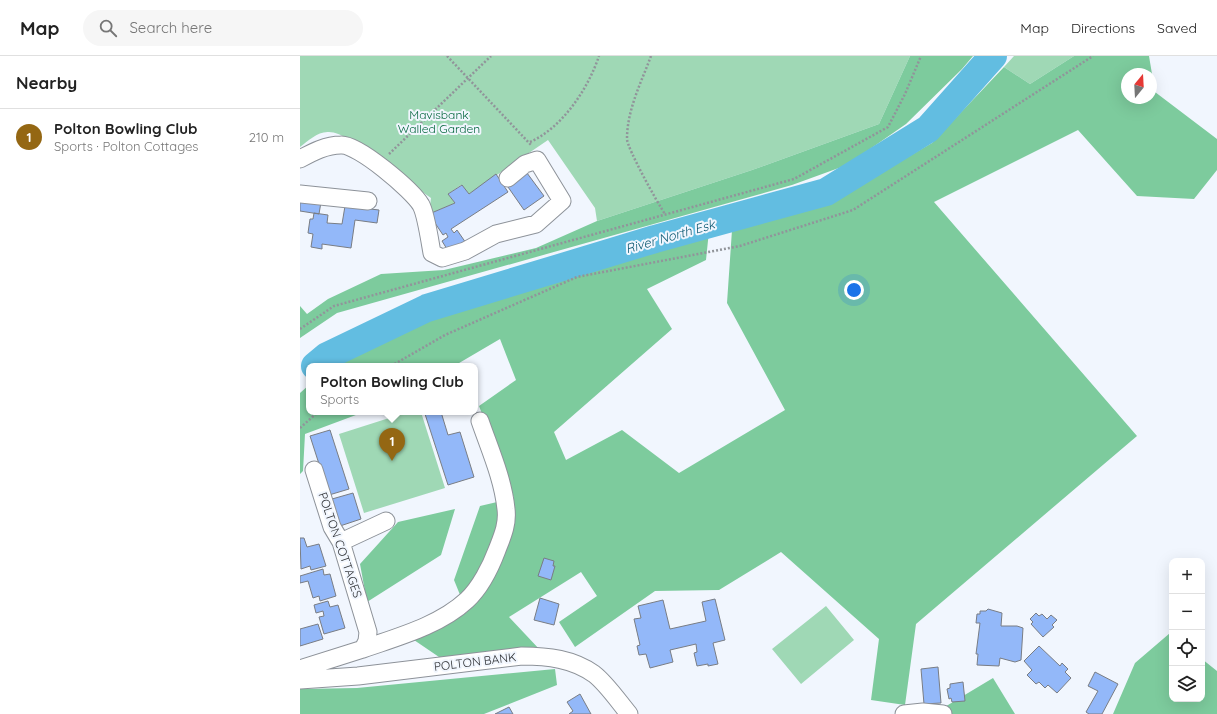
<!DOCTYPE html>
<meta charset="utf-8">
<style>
:root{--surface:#fff;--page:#f6f6f6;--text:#222;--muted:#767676;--line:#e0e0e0;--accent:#946713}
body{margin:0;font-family:Quicksand,sans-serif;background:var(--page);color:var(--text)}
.controls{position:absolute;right:12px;bottom:12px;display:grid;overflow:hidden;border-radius:8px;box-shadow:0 4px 16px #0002}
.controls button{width:36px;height:36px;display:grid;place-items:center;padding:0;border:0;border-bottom:1px solid var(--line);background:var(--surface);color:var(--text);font:20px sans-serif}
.compass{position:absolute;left:821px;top:12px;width:36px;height:36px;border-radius:50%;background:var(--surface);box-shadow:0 4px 16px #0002;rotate:18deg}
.you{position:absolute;left:554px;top:234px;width:14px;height:14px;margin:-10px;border:3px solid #fff;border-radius:50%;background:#1a73e8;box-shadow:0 0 0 6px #1a73e833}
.badge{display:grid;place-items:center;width:26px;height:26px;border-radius:50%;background:var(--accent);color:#fff;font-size:13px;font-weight:700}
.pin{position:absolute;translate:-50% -33px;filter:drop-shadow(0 1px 2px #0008)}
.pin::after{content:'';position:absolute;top:21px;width:14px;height:12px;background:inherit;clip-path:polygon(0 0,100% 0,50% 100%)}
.popup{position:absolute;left:6px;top:307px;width:172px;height:52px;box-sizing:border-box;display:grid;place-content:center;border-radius:8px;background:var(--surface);filter:drop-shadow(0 1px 3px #0005);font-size:13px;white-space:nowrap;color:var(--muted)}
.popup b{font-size:15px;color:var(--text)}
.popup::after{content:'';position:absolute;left:50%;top:100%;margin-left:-8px;border:8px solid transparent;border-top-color:var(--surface)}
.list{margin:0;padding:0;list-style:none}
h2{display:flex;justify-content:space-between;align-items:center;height:52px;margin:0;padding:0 16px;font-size:17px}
h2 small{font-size:13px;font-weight:400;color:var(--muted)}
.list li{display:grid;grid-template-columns:26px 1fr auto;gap:12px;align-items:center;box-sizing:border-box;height:56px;padding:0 16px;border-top:1px solid var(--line)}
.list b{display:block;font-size:15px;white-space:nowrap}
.list p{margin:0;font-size:13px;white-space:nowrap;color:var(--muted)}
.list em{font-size:13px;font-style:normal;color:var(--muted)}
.icon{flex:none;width:22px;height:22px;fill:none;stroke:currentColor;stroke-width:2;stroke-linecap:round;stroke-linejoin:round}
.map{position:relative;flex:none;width:917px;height:658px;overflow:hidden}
header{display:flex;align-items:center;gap:24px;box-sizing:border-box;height:56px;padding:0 20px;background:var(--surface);border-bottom:1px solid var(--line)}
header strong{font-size:19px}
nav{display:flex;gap:22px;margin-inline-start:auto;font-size:14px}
.search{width:280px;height:36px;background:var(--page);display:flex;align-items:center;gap:10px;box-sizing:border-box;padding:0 14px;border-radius:22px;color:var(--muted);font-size:15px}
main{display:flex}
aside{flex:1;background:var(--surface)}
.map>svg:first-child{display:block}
</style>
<header>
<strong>Map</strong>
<div class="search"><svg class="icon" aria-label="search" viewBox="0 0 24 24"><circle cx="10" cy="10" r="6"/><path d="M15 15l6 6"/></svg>Search here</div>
<nav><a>Map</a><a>Directions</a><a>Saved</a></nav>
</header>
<main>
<aside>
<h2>Nearby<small></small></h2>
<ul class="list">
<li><span class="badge">1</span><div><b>Polton Bowling Club</b><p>Sports · Polton Cottages</p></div><em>210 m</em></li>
</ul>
</aside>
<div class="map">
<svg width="917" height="658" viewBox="0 0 917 658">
<rect width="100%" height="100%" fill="#f1f6fe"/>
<path fill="#9fd8b5" d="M0,0H610L579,68L452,114L297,165L295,152L248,84L169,138L161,129L148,138L155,147L129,158L131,142C111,128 51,76 29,76C18,75 8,85 0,91Z
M714,0H774L730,28L704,11Z
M108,356H121L145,432L64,457L39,378Z
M526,550L554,584L501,628L472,593Z"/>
<path fill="#7dcb9d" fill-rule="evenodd" d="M610,0H673L662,13L606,68L547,109L492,129L37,257L0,282V250L7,258L28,243L81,218L144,214L236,192L297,165L452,114L579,68Z
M774,0H849L855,36L917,83V114L894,143L837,140L778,74L634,146L837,380L616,568L605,649L571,644L579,583L481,496L419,534L355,535L275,591L259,566L297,540L281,516L209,561L241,595L139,601L114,584L167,556L154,524L180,450L214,442L179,350L216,324L200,283L154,310H30L37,303L196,237L409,175L406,204L347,233L372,273L254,376L266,404L322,374L379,417L485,354L427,247L432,174L537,142L632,87L704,11L730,28ZM827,18H851V42H827Z
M9,329V356H64L5,378L3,415L0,418V337Z
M155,453L141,499L67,546L60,508L98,466Z
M870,577L872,579V643H902V603L917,615V658H813L835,607Z
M255,613L257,629L184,658H0V633L57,632Z
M693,622L715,658H633Z"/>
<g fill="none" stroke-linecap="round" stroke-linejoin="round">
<path stroke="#62bde1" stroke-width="28" d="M15,310L27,300L127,252L355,183L526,136L628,73L693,0"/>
</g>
<path fill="#93b8f9" stroke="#797d84" d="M227,117L244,140L224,154L208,131Z
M196,118L208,136L151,173L154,177L157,174L166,187L150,198L142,185L148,181L146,177L143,179L129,158L155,147L148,138L162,129L169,138Z
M0,142L21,146L19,158L0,155Z
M45,150L79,154L77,167L55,164L51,192L22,188V193L11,191L13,178L8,177L10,163H13L14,157L28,159L27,167L42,168Z
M132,356H141L148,379L160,376L174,421L148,429L125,358Z
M30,374L49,433L29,439L10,380Z
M53,437L61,463L40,470L32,443Z
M0,482H4L7,491L19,488L26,510L11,514L10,510L1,513Z
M244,502L254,505L253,510H255L251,524L238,520Z
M23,513L24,519L30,518L36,540L20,545L19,540L13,542L8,525L0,527V520Z
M240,542L259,548L254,569L234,564Z
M415,543L425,584L413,587L418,608L408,610V608L397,610L394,597L397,596L396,588L370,594L373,606L350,612L346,598L339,599L337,590L340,589L334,563L341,562L338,550L363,544L370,573L406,565L402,546Z
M28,545L30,551L38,549L45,572L24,578L19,561L24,560L23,555L16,557L14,549Z
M688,553L702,557L701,570H717L723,572L721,604L715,606L700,602L699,610L677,609L678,598H676L680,567H676L677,558H680V555H686Z
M736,557L739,560L742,558L747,563L751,559L757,564L752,569L754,571L743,581L731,568L733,566L730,563Z
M18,568L23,583L0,590V573Z
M739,590L760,610L762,607L768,613L765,616L771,622L757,637L748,629L745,632L739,626L736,628L727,619L732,614L724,605Z
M638,611L641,647L624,648L621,613Z
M795,616L818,628L802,658H789L786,656L798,635L788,630Z
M663,626L665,645L652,646L651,642L649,643L647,633L650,632V628Z
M280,638L291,658H269L273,655L267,646Z
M209,651L213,658H195Z"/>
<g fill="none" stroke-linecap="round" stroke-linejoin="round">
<g stroke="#8d9299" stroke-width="19">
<path id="minor" d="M0,103C13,96 26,89 41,89C58,88 112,134 121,149C126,158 130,186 132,197L142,202L165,195L196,178L236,168L262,145L237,104L225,108L208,122
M0,138L68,145
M41,486L86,465
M63,593C97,581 139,570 167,544C180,532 191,510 197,494C202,481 208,468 206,453C203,423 190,394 180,365
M0,613L63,593L67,585L68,576L41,486L32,471L14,414
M0,624L58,620L222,600C248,600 273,603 294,618C306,627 319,646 329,658
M604,658L623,656L643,658"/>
</g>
<path stroke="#91949a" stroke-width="2.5" stroke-dasharray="2 2" stroke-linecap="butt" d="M147,0L232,90
M351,0C341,27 327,54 327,83C327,92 358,148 365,158
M230,86C262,72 288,33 299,0
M89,98L191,0
M0,273L34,250L494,123L588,71L605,38L621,0
M91,310L145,279L277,221L440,190L553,154L793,0
M0,372L18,356"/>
<use href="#minor" stroke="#fff" stroke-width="17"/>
</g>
<g text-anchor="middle" stroke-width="4" stroke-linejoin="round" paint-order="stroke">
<g font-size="12" fill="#05673e" stroke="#f1f6fe">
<text x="139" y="63">Mavisbank<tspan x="139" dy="14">Walled Garden</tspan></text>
</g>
<g font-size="12" fill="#2d2f32" stroke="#f1f6fe">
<text transform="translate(40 489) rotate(71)" y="4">POLTON COTTAGES</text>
<text transform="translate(175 606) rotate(-7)" y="4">POLTON BANK</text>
</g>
<g font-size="13" font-style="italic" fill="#0b5871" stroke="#f1f6fe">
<text transform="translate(370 180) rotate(-16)" y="5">River North Esk</text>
</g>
</g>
</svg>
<div class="controls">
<button>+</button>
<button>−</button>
<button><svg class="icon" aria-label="locate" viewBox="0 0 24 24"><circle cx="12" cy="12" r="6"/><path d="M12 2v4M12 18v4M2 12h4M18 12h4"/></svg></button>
<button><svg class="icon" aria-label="layers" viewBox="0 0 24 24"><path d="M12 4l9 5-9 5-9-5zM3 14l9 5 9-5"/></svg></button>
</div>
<svg class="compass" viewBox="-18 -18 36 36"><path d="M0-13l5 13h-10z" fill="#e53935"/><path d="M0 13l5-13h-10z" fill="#767676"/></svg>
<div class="you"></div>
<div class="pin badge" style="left:92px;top:405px">1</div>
<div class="popup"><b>Polton Bowling Club</b>Sports</div>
</div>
</main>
